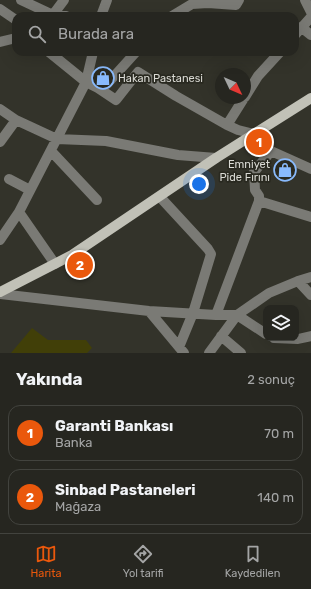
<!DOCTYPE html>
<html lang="tr">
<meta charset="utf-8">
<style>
:root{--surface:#262620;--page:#32322d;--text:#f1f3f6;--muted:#a4a5a5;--line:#42433e;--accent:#ea580c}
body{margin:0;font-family:Rubik,sans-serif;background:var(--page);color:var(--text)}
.controls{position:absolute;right:12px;bottom:12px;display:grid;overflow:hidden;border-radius:8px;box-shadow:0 4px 16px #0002}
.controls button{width:36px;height:36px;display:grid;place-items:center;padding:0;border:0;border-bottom:1px solid var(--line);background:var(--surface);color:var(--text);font:20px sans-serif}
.compass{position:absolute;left:215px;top:68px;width:36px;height:36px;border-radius:50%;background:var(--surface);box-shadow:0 4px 16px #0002;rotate:134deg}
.you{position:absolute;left:199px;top:184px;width:14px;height:14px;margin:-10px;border:3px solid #fff;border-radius:50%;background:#1a73e8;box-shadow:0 0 0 6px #1a73e833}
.badge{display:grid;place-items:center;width:26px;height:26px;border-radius:50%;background:var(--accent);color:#fff;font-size:13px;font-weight:700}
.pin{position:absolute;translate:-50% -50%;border:2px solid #fff;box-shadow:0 1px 4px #0006}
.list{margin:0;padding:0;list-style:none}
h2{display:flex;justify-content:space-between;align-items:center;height:52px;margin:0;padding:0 16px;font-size:17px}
h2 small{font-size:13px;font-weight:400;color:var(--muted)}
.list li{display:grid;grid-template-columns:26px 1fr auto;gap:12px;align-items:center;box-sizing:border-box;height:56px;margin:0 8px 8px;padding:0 8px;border:1px solid var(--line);border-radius:12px}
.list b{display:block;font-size:15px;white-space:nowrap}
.list p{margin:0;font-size:13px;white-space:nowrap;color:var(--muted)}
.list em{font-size:13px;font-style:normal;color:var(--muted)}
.icon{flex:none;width:22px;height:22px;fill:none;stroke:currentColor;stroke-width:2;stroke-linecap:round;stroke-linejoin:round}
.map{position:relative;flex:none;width:311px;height:353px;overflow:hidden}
.search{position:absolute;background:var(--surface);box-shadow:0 4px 16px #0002;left:12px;right:12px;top:12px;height:44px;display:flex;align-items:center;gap:10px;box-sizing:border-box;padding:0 14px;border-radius:12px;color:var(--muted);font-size:15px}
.sheet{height:180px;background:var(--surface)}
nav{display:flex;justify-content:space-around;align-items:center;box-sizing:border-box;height:56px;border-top:1px solid var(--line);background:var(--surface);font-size:11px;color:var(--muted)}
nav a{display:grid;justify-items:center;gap:2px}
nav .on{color:var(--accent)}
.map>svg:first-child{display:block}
</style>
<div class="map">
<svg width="311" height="353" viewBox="0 0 311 353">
<rect width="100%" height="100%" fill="#33332a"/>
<path fill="#413f08" d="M32,328L48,340H86L92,348L87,353H11Z"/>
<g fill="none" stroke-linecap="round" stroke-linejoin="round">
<path stroke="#7a7a75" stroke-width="10" d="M21,0L53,15L66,16
M305,0L311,12
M0,9L16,20
M52,16L64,0
M101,16L107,0
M172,16L192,4L208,3L236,5L239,0
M301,27L311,35
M295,35L311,17
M0,42L16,38
M49,52L86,82L98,88L107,84L136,52
M98,88L116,100L138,72L176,96L227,125L238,130L254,134L271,151L311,169
M245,97L258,76L280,52
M0,109L16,120L57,139L106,141L178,155L216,158
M227,125L244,98
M0,142L16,120
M51,151L97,200
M9,179L30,190
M160,197L208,249L211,254L193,313L179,347
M259,201L311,217
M19,212L55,264
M0,240L19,212L86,82L93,52
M298,281L311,295
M0,294L149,311L216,315H237L266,334
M149,311L184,353
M216,315L259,201V196L255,190L254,172L271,151
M221,336L241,353
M274,338L298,339L311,336
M209,353L237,315L269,293L298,281L311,277"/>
<path stroke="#c1c1b7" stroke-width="10" d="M0,292L72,255L216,158L311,98"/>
</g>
<defs>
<g id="shop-ring" transform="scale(1.15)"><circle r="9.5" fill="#292920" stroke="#89bafc" stroke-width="1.5"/><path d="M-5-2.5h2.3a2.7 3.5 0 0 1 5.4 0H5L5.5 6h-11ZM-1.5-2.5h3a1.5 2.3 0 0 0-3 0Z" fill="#89bafc"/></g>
</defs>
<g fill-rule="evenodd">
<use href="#shop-ring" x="103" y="78"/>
<use href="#shop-ring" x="285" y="170"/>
</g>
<g text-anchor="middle" stroke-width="3.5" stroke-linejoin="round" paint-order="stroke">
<g font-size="11" fill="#dadad4" stroke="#292920" text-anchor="start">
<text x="118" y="82">Hakan Pastanesi</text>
<text x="270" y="168" text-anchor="end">Emniyet<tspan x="270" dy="13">Pide Fırını</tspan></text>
</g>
</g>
</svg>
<div class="controls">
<button><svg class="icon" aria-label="layers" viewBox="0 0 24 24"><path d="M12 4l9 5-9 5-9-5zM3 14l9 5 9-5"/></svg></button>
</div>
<svg class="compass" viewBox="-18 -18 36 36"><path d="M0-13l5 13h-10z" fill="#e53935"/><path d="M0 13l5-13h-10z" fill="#a4a5a5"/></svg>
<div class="you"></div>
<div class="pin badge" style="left:259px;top:142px">1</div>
<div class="pin badge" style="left:80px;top:265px">2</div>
<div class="search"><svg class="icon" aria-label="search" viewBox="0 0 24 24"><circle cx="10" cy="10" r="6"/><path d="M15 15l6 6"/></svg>Burada ara</div>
</div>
<section class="sheet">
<h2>Yakında<small>2 sonuç</small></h2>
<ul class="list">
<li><span class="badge">1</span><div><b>Garanti Bankası</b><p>Banka</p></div><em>70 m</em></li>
<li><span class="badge">2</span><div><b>Sinbad Pastaneleri</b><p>Mağaza</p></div><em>140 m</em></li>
</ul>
</section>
<nav>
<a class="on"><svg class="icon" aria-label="map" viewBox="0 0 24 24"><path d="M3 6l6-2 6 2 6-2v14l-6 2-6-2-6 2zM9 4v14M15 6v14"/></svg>Harita</a>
<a><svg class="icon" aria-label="directions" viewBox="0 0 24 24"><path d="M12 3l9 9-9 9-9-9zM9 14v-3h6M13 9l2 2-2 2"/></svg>Yol tarifi</a>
<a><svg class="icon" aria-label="saved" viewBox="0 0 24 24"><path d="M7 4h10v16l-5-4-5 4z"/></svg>Kaydedilen</a>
</nav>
